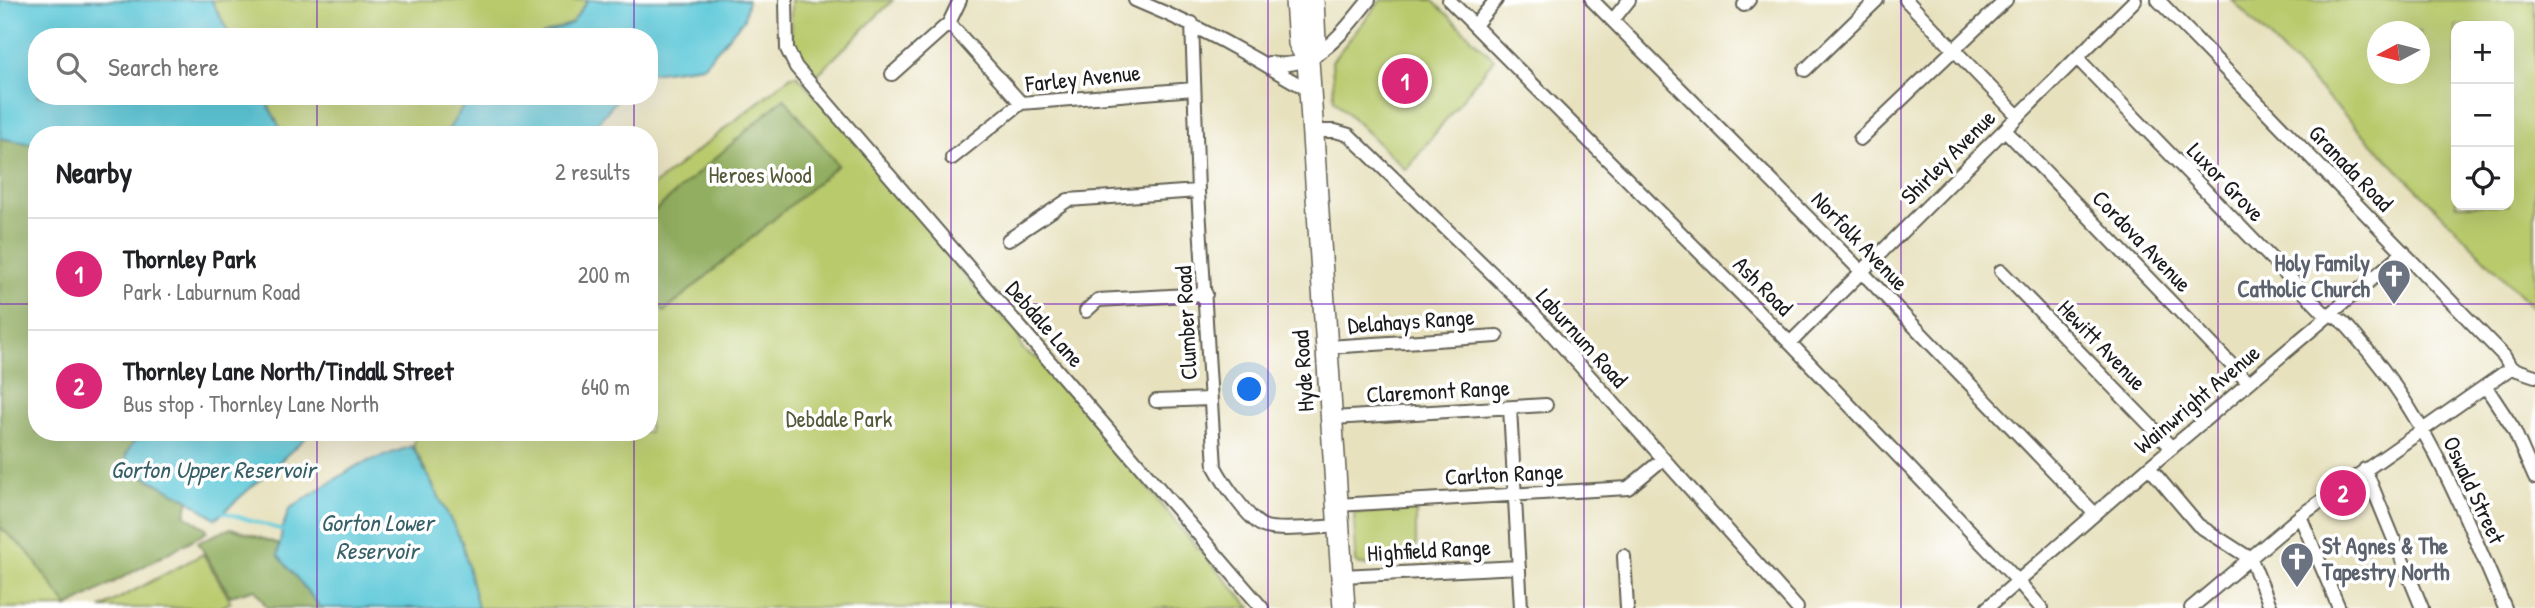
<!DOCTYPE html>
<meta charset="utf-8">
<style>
:root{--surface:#fff;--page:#f2f2f2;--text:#202124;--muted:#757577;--line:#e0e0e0;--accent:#db2777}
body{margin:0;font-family:"Patrick Hand",sans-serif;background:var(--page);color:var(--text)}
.controls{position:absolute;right:21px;top:21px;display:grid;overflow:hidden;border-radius:14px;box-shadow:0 7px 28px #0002}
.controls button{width:63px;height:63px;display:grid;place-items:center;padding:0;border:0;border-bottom:2px solid var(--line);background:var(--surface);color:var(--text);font:35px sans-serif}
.compass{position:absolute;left:2367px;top:21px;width:63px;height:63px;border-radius:50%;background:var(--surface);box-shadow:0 7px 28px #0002;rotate:263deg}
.you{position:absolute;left:1250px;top:390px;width:24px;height:24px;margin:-18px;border:5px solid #fff;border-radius:50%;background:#1a73e8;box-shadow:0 0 0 10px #1a73e833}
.badge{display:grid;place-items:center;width:46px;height:46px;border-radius:50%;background:var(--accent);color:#fff;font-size:23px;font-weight:700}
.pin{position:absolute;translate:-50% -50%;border:4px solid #fff;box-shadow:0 2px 7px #0006}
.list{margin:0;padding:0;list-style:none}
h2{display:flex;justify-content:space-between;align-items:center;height:91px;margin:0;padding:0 28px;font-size:30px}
h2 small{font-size:23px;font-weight:400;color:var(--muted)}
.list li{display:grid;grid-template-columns:46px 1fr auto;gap:21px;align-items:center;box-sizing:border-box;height:112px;padding:0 28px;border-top:2px solid var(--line)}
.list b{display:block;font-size:26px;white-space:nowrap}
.list p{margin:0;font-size:23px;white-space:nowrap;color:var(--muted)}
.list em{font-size:23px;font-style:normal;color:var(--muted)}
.icon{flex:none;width:38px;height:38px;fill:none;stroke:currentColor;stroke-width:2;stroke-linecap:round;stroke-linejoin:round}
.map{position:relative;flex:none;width:2535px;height:608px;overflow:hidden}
.search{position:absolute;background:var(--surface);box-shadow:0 7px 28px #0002;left:28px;top:28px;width:630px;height:77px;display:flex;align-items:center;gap:18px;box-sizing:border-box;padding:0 24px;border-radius:28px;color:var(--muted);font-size:26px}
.panel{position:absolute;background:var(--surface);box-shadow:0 7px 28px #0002;left:28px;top:126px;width:630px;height:315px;border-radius:28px}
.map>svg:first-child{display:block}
</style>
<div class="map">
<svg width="2535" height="608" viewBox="0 0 2535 608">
<rect width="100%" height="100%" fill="#fff"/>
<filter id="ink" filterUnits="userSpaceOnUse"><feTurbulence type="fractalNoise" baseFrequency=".0143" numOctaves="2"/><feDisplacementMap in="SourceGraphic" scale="14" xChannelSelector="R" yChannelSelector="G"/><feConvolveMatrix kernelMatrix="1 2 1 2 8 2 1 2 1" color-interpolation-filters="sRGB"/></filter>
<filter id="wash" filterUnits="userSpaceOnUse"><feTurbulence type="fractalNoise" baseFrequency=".00686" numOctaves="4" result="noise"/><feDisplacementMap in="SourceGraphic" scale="28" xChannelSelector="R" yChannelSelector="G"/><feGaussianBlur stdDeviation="1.57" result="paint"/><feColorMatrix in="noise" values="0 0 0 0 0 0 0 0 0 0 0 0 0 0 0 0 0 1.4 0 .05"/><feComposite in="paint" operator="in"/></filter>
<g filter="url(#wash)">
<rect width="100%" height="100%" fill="#e7e1bd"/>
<path fill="#b9ca6d" stroke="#6a7344" stroke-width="2" fill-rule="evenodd" d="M211,0H588L572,23L538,37H231Z
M791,0H893L818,74C787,60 791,29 791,0Z
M1381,0H1432L1494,59L1406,170L1334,100L1332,61Z
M2232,0H2535V310ZM2456,26H2509V205H2456ZM2378,32H2420V74H2378Z
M797,75L927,224L957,268L1016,330L1022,348L1027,353L1044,362L1183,531L1251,608H478L462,542L413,446L418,432H649V189L791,76Z
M263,96H470L445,135H284Z
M1416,509V562L1360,565L1356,562L1354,513Z
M0,527L27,551L68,607L0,608Z
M203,554L231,602L220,608H101Z"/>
<path fill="#92ae60" stroke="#57653e" stroke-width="2" d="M784,98L838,165L664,312L649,295V216Z
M0,138L37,145V432H141L126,454L134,472L189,500L185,515L206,528L207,532L68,607L27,551L0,527Z
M231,528L279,544L278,555L321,608H267L255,589L230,596L198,542Z"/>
<path fill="#5fc9d9" stroke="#3e727a" stroke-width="2" d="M0,0H211L231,37H37V96H263L284,135H37V145L0,138Z
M588,0H748L744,19L703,66L649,73V37H538L572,23Z
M470,96H620L587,135H445Z
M141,432H312L216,519L189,500L129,468C121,455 133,443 141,432Z
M412,446L462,542L478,608H321L278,555L282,530L289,509L358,465Z"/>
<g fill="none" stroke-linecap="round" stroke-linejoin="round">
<path stroke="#5fc9d9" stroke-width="3.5" d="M223,512L282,530"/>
</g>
</g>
<g filter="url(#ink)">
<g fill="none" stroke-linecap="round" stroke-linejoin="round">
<g stroke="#636154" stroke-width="16">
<path id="minor" d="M786,0L787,49L796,67L1262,608
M1135,0C1176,17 1210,33 1248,55C1269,66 1288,80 1310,90
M1449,0L1790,343L2018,581L2041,608
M1592,0L1862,272L2095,514
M1906,0L2018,116
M2158,0L2504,356L2511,368
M1744,5L1749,0
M1613,20L1629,0
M949,23L1021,103
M1192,23L1198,191L1215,467C1223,482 1248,519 1263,526C1276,532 1322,527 1339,526
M1475,25L1496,0
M2078,59L2323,312C2344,318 2349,329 2363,345C2429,421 2465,516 2505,608
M1269,63C1315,72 1343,32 1369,0
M1805,70L1877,0
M892,74L949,23L960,0
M2005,130L2248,382
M1313,131H1335L1349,135L1532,312L1797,608
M1860,139L2006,0
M952,158L1021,103L1194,89
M1008,240L1068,200L1198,191
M2001,271L2172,448
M1086,311L1098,300L1206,294
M1790,343L2135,0
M1328,347L1497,336
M2511,368L2535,376
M2486,387L2513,428L2535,478
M1156,401L1210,399
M1510,408L1521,608
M1333,418L1546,405
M2149,467L2198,525L2251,559L2271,608
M2365,469L2422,608
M1337,505L1628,488L1663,459
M2300,516L2339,608
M1624,556L1627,608
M1342,576L1519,567
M1987,608L2149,467L2404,252
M2191,608L2300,516L2511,368"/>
</g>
<g stroke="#636154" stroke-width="24">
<path id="trunk" d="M1296,0L1299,43L1308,60L1344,608
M1308,60L1315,42L1313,0"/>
</g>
<use href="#minor" stroke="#fff" stroke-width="12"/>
<use href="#trunk" stroke="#fff" stroke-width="21"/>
</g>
</g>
<path fill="none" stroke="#7b2cbf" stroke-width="2" stroke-opacity="0.55" d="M317,0V37M634,0V37M951,0V608M1268,0V608M1584,0V608M1901,0V608M2218,0V608M317,96V135M634,96V135M0,304H37M649,304H2535M317,432V608M634,432V608"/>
<defs>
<g id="church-pin" transform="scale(1.75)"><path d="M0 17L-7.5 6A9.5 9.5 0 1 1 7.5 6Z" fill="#6b7280" stroke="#fff"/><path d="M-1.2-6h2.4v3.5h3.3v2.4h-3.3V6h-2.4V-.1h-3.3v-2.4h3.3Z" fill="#fff"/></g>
</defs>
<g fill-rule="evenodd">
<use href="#church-pin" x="2394" y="276"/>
<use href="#church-pin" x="2297" y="559"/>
</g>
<g text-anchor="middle" stroke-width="7" stroke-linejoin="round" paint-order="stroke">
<g font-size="23" fill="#1c1c1c" stroke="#fff">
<text transform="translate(1083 78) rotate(-6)" y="8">Farley Avenue</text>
<text transform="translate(1948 157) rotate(-45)" y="8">Shirley Avenue</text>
<text transform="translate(2351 168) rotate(46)" y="8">Granada Road</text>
<text transform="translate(2226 182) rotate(46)" y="8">Luxor Grove</text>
<text transform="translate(1860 241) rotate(46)" y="8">Norfolk Avenue</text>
<text transform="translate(2142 241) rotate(46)" y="8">Cordova Avenue</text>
<text transform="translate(1763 286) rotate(45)" y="8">Ash Road</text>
<text transform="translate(1411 321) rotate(-4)" y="8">Delahays Range</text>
<text transform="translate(1186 323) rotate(-93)" y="8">Clumber Road</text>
<text transform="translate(1045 324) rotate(49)" y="8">Debdale Lane</text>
<text transform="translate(1582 338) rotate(48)" y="8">Laburnum Road</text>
<text transform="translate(2102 345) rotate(46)" y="8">Hewitt Avenue</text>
<text transform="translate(1303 371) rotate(-94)" y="8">Hyde Road</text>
<text transform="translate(1438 391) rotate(-3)" y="8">Claremont Range</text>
<text transform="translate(2197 399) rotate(-40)" y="8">Wainwright Avenue</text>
<text transform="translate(1504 474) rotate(-3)" y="8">Carlton Range</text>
<text transform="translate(2474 490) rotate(65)" y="8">Oswald Street</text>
<text transform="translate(1429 550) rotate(-3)" y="8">Highfield Range</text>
</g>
<g font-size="23" fill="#535938" stroke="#fff">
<text x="760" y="183">Heroes Wood</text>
<text x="839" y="427">Debdale Park</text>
</g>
<g font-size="23" font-weight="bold" fill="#5b616d" stroke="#fff" text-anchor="end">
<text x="2370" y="271">Holy Family<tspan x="2370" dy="26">Catholic Church</tspan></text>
<text x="2322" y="554" text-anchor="start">St Agnes &amp; The<tspan x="2322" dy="26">Tapestry North</tspan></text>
</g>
<g font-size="24" font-style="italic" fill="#376168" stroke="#fff">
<text x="213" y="478">Gorton Upper Reservoir</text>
<text x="377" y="531">Gorton Lower<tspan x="377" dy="28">Reservoir</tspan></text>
</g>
</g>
</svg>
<div class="controls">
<button>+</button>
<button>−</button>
<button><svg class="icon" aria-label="locate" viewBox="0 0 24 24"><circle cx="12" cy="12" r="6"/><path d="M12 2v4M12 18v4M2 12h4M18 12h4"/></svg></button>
</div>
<svg class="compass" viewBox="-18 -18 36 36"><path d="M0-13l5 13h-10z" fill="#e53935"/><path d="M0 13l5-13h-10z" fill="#757577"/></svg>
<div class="you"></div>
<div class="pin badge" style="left:1405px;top:81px">1</div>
<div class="pin badge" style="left:2343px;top:493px">2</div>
<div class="search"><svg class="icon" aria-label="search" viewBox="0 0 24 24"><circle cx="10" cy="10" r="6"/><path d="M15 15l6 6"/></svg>Search here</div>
<section class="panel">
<h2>Nearby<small>2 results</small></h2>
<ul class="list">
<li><span class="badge">1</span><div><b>Thornley Park</b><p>Park · Laburnum Road</p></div><em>200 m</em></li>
<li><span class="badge">2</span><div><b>Thornley Lane North/Tindall Street</b><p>Bus stop · Thornley Lane North</p></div><em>640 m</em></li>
</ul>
</section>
</div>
